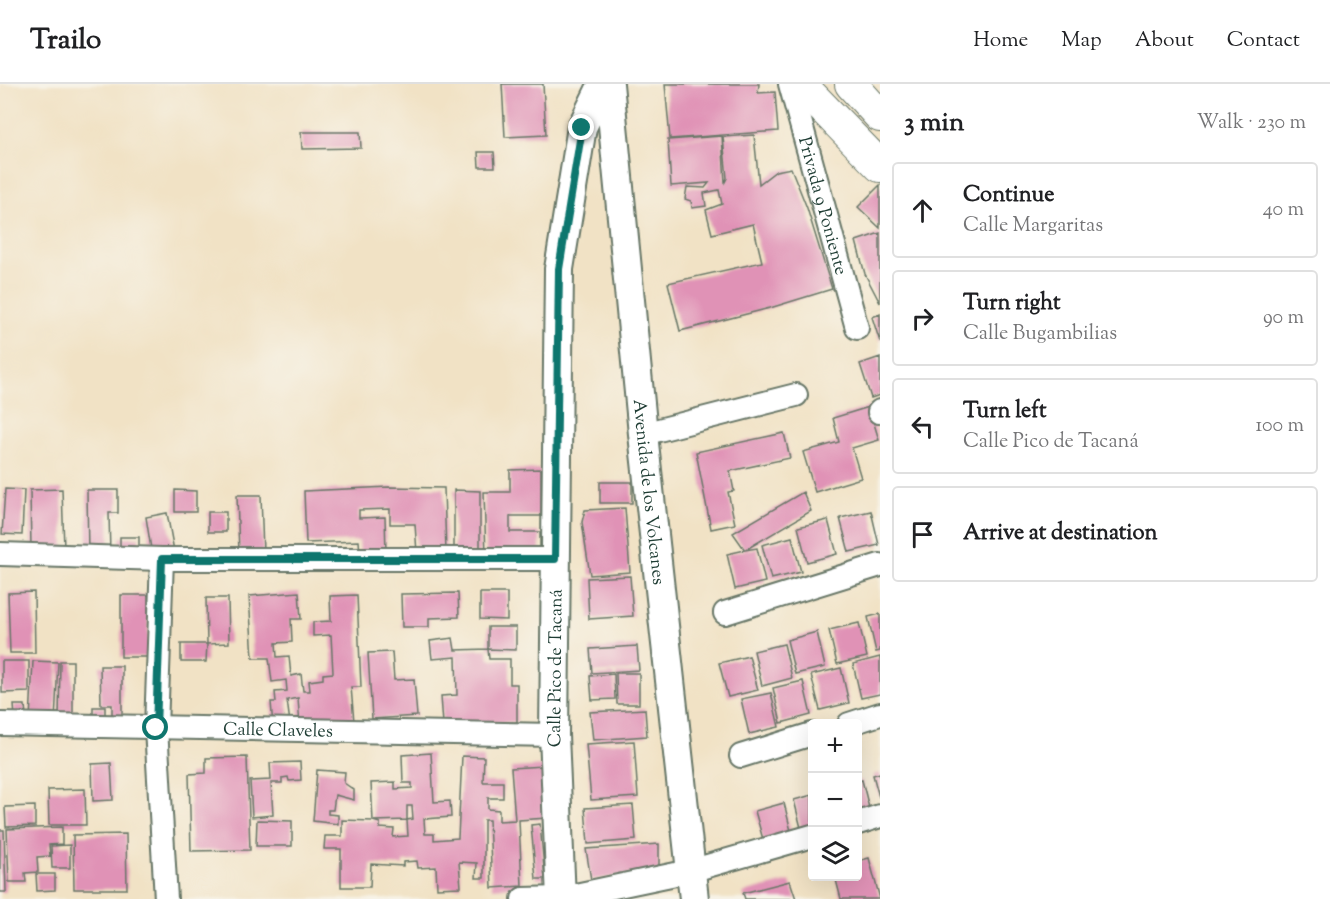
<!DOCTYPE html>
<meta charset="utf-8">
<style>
:root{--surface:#fff;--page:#f2f2f2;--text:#202124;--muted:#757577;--line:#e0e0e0}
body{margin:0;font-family:"Sorts Mill Goudy",serif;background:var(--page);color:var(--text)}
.controls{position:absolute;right:18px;bottom:18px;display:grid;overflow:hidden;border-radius:6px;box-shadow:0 6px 24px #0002}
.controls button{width:54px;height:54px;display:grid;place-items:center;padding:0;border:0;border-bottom:2px solid var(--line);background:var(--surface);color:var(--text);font:30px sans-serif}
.stop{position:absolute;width:18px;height:18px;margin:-14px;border:4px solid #0f766e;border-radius:50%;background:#fff}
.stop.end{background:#0f766e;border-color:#fff;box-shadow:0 2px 6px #0008}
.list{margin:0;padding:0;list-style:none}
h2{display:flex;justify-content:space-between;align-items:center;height:78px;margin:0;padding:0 24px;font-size:26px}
h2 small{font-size:20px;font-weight:400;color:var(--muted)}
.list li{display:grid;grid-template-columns:39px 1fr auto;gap:18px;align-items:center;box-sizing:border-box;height:96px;margin:0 12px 12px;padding:0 12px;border:2px solid var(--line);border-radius:6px}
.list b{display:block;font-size:22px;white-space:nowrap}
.list p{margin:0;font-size:20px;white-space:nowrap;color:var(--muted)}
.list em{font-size:20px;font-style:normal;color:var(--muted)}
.icon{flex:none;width:33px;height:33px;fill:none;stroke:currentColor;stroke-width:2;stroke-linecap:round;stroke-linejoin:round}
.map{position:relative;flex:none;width:880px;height:815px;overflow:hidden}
header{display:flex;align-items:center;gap:36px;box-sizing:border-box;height:84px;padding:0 30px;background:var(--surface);border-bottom:2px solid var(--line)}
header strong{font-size:28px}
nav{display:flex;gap:33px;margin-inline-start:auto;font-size:21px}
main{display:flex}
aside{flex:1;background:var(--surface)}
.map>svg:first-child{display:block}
</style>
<header>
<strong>Trailo</strong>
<nav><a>Home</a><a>Map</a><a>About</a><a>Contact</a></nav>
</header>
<main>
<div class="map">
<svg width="880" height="815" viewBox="0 0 880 815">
<rect width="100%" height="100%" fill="#f7f3e8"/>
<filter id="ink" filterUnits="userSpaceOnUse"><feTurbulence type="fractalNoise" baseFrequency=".0167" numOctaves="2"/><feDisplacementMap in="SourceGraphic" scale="12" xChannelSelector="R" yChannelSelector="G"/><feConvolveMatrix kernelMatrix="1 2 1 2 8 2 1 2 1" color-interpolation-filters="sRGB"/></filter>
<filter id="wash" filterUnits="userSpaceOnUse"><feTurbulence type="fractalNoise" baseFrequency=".008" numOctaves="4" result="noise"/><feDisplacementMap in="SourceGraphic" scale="24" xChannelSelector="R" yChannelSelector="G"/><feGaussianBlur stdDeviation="1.35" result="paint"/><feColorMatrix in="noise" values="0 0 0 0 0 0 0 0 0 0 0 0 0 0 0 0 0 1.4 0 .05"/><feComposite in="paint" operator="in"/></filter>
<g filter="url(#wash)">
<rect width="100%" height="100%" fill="#f1e2c5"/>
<g id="blocks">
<path fill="#e092b6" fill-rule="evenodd" d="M502,0H543L546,51L505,53Z
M665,0H759L758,9L775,8L778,47L670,55Z
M301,48H360L361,64L302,65Z
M754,51L759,100L776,87L791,84L807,124L832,205L770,224L680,247L668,199L762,178L753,140L712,150L706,126L722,120L719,106L704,109L706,122L692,124L691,117L685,115L687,103L705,104L709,99L671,102L668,56L722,52L725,98L727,94L723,53Z
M478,68H494L495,83H479Z
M880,101V144L858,123Z
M880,149V219L865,190L856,157Z
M880,230V258L872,233Z
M880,273V311L871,314L860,280Z
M869,323L879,356L852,364L861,394L815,408L803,368L839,358L833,334Z
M784,349L790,374L730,387L734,407L728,408L735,440L711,445L696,368Z
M541,385V432H510V448H540V468L486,472L484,408H510V386Z
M600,398H632V419H600Z
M389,403L444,404L446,469H417L415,440H390V425L359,426V434L385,433L386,469H360L359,457L306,459L304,407Z
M5,405L24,406L22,451L2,450Z
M62,405L64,465H31L30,406Z
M87,406H118V429H109L110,470H88Z
M175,406L196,407V428H175Z
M454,406L480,407V469H454Z
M803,408L811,427L745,466L757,464L765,498L735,505L727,470L745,466L733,449Z
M237,411H261L263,468L239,469Z
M625,424L630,488L590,491L582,438L585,426Z
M871,427L879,461L849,468L840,434Z
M208,428H226V448H208Z
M167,429L174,467L152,471L146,433Z
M828,436L837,470L807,478L798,443Z
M120,453H139V470L120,471Z
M792,453L801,488L771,495L762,461Z
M630,492L633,532L589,535L587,494Z
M34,508L35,569H10L8,509Z
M299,508L301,535H291L292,558L276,559L277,573L289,572L291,592L301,590L303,607H310L309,597L323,595V590L333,589L331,551L313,552V538L331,537L330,512L357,511L361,603H351L354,638L300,642L298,614L287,616L290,639L273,642L271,618H276L275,608L287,607L286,596L272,598L269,574H253L249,512Z
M458,509L459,533L429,534V543H402L401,510Z
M480,509H507V536L480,535Z
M121,511H148L149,573H121Z
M206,514H228L229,559L207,560Z
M880,530V567L876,568L868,533Z
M859,539L867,573L837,580L829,546Z
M488,543H516V566L488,565L489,575H510V600H517V638L443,640L441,612L457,611L456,573L432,575L430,557L453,554L455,566L488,565Z
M817,548L825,583L795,590L787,556Z
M181,560H207L206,578H181Z
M784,560L792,594L762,602L754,567Z
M637,562L639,586L592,589L590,565Z
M392,568L394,596L414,595L417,632L372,635L368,569Z
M749,572L758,606L728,613L719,579Z
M880,573V610L861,614L853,580Z
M2,577H29V608L2,609Z
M33,577L58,578L55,637L30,636Z
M60,577H73V635H59Z
M100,582H122V637H112V621H101Z
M841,584L849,619L820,626L811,591Z
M616,589H639V620H617Z
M614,590L615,615L592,616L590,592Z
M803,597L811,631L781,639L773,604Z
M771,609L779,643L749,650L741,615Z
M14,621H25L26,632L15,633Z
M93,623H105V640H93Z
M645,625L647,652L593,656L590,628Z
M634,657L638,713L591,716L586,660Z
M431,669L434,718L450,717L451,733L424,735L425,750H434V756L458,754L462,672L484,673L483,698H503V714H488V725L499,726V737L515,736L511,684L543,682L547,734L519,736L522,802L492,804L489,736H484V794H476L477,779L459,778L461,803L437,804L436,783L418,784L417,777L403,778V782L371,780L370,803H341V765H324L325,752H342V736L373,737L371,699L395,698V705L412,704V699H403L402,671ZM407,722H412L413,735L407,736L408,752L393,753L394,745L380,744V739L373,737L407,736Z
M247,673L250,766L191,767L189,690L206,689V674Z
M300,678L301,696L289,697L288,693L282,694V699H271L273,731L252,733L250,697L271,696L270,679Z
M111,679L113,716L93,717L92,680Z
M317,686L345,688L344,699L354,706V716L335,711L333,726H328V730L338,731V740L313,737Z
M880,689V713H879L873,691Z
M862,696L870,728L858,731V697Z
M85,705L86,741H49L48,706Z
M812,711V746L802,748L794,716Z
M784,719L792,751L764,759L755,727Z
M633,721L636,756L588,760L585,724Z
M35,722V742L6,743L5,723Z
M257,736L292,737V762H256Z
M540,740L545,795H536L531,741Z
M62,743V760L49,761L50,772L37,773L38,788L25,789L26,798H9L7,745Z
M0,746H4L6,808H0Z
M126,750L127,805H74L73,751Z
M659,760V787L591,796L586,765Z
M70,761V784H52L51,762Z
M869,774L880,815H841L835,792H858V777Z
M36,790H55V806L37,807Z
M790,797L796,815H745L743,809Z"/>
</g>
</g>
<g filter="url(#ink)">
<use href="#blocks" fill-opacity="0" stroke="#687767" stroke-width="1.5"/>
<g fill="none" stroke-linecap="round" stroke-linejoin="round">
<g stroke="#687767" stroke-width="26">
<g id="minor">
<path id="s1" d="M790,0L857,244"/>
<path d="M879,328L880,327"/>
<path d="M643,350L796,311"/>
<path d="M0,470L162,475H555"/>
<path d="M162,475L156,644L166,815"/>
<path d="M725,529L880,481"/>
<path id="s2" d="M0,640L554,651"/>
<path d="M849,640L880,630"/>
<path d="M741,672L812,650"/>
<path d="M858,739L880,732"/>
<path d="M523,815L561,814L690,787L812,752"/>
</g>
</g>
<g stroke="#687767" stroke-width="32">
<g id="tertiary">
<path id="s3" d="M609,0L643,350L694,815"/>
<path id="s4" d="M561,815L554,651L559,185L582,43L603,0"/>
</g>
</g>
<g stroke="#687767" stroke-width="34">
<path id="secondary" d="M800,0L880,82
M851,0L880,32"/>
</g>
<use href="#minor" stroke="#fff" stroke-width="22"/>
<use href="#tertiary" stroke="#fff" stroke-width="28"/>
<use href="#secondary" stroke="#fff" stroke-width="32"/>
</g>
</g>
<g fill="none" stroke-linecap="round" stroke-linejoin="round" filter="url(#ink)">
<path stroke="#0f766e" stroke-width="8" d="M156,644L162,475H555L559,185L582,44"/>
</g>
<g text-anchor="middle" stroke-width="4.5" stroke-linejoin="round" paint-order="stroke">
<g font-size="18" fill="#1f3d34" stroke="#f7f3e8">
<text dy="6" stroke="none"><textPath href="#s1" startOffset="126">Privada 9 Poniente</textPath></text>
<text dy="6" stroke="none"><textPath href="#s3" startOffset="410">Avenida de los Volcanes</textPath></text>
<text dy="6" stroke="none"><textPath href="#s4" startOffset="231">Calle Pico de Tacaná</textPath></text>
<text dy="6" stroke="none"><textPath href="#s2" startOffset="278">Calle Claveles</textPath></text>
</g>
</g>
</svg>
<div class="controls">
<button>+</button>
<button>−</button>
<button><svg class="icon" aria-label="layers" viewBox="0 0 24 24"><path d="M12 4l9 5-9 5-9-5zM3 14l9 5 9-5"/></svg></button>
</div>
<div class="stop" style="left:156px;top:644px"></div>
<div class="stop end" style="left:582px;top:44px"></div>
</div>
<aside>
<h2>3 min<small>Walk · 230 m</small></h2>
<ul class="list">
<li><svg class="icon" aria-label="ahead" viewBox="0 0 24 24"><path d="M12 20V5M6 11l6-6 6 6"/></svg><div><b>Continue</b><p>Calle Margaritas</p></div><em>40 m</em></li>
<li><svg class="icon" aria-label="right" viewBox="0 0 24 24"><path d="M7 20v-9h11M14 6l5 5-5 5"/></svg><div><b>Turn right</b><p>Calle Bugambilias</p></div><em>90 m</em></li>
<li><svg class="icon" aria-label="left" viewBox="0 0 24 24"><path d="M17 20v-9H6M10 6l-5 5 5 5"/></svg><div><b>Turn left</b><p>Calle Pico de Tacaná</p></div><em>100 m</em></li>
<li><svg class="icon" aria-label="arrive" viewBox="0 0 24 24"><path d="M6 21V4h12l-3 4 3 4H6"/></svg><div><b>Arrive at destination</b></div></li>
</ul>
</aside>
</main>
